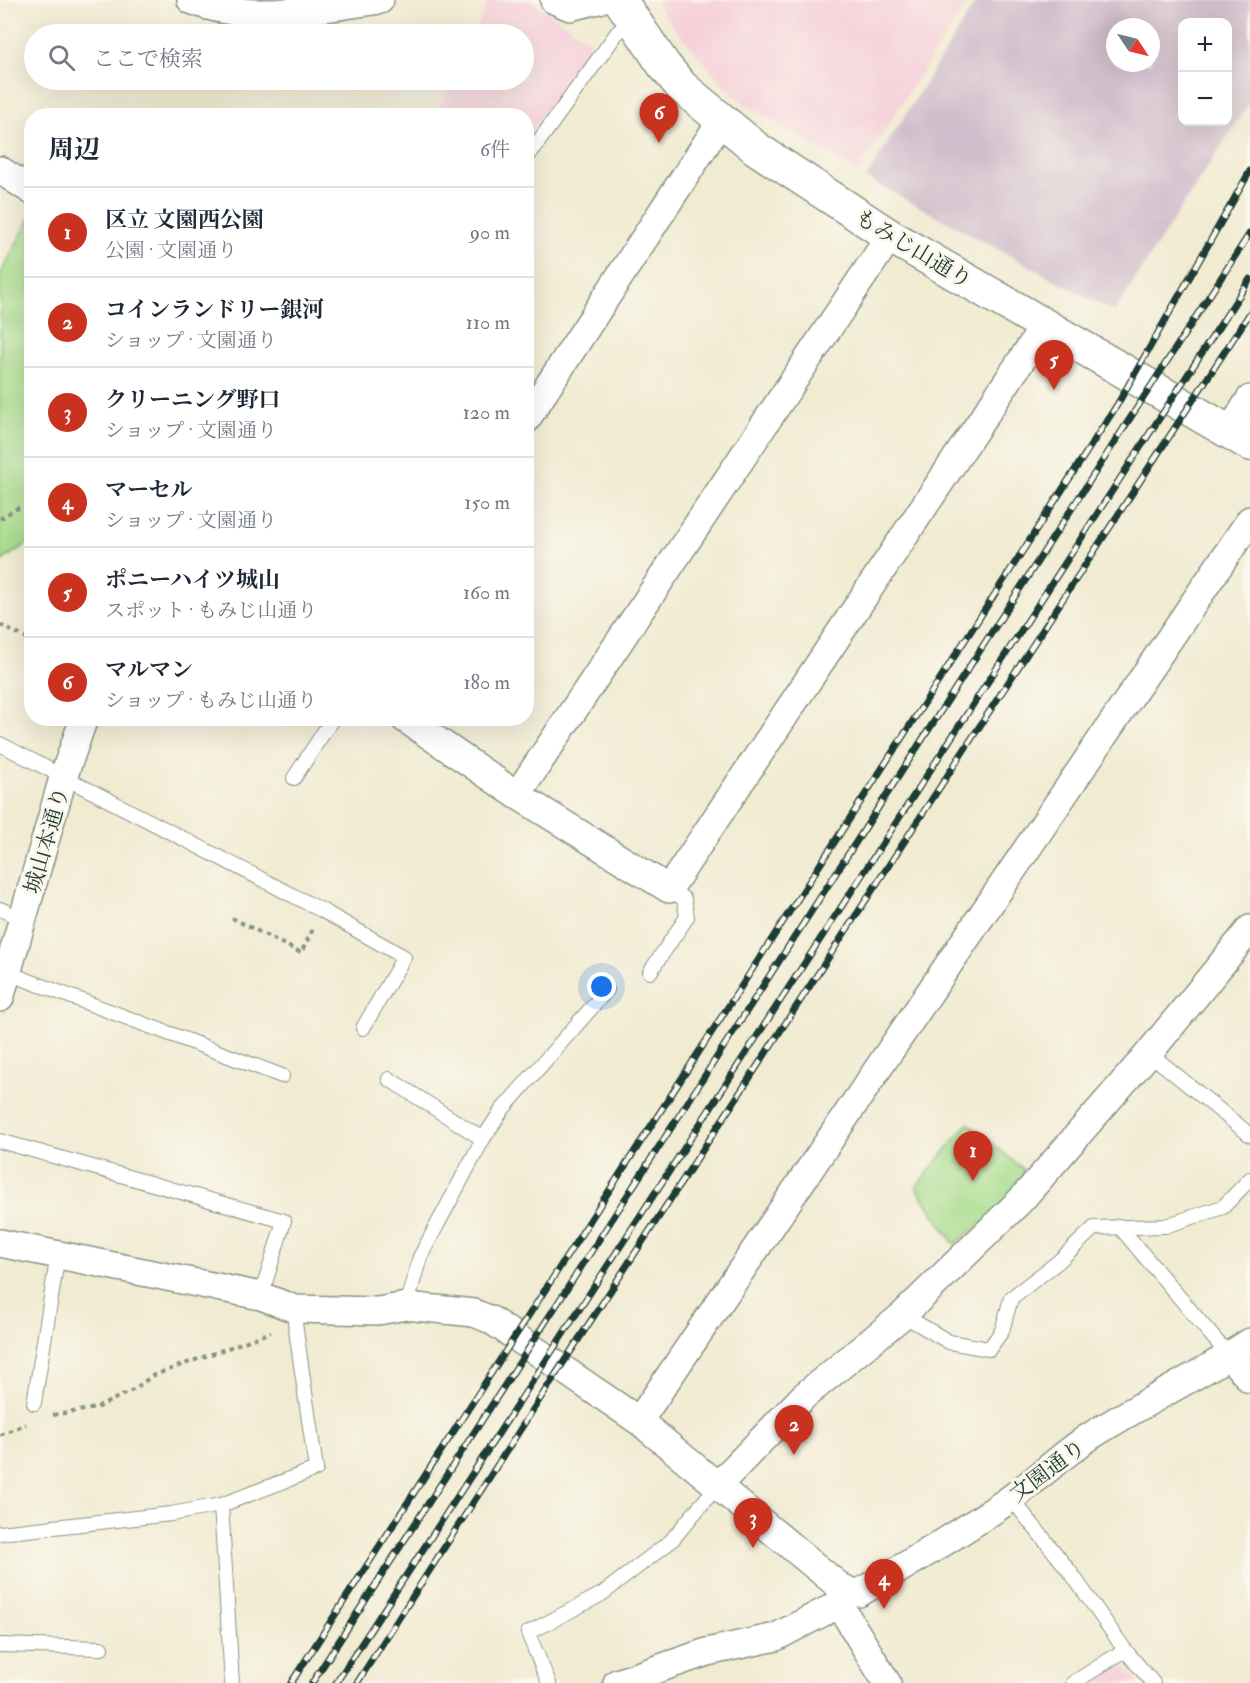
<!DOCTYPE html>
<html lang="ja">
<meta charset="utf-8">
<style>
:root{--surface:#fff;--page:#f2f2f3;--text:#1f2937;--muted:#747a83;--line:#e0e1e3;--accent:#c8321e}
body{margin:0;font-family:"IM FELL Double Pica","Noto Serif JP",serif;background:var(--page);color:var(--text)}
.controls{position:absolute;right:18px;top:18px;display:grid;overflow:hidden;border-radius:12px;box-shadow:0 6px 24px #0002}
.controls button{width:54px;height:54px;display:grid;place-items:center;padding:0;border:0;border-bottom:2px solid var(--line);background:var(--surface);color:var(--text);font:30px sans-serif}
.compass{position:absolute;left:1106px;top:18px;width:54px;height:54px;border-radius:50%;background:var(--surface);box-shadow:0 6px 24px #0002;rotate:125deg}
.you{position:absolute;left:602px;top:987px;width:21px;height:21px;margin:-15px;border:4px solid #fff;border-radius:50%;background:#1a73e8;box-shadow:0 0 0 9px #1a73e833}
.badge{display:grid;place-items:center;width:39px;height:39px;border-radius:50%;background:var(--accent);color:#fff;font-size:20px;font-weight:700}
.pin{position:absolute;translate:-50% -50px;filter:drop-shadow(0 2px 3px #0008)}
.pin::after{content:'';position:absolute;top:32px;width:21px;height:18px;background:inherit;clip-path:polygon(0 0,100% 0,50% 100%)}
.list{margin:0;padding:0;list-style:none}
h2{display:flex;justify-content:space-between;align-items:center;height:78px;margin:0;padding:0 24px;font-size:26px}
h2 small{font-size:20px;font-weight:400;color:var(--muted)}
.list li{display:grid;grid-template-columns:39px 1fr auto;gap:18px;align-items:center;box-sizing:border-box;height:90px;padding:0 24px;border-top:2px solid var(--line)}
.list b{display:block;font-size:22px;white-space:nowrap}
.list p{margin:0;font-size:20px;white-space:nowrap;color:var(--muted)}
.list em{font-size:20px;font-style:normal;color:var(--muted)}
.icon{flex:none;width:33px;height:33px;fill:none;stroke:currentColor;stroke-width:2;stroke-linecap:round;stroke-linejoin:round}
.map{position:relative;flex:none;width:1250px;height:1683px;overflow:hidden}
.search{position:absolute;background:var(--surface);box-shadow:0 6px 24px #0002;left:24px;top:24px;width:510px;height:66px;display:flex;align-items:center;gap:15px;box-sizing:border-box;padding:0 21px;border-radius:33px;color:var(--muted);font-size:22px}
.panel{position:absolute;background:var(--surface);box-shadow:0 6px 24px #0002;left:24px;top:108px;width:510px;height:618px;border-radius:24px}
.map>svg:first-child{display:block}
</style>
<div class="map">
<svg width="1250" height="1683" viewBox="0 0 1250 1683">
<rect width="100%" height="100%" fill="#fbf7ec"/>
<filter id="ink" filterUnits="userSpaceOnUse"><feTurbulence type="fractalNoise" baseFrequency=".0167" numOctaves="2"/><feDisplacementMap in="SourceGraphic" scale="12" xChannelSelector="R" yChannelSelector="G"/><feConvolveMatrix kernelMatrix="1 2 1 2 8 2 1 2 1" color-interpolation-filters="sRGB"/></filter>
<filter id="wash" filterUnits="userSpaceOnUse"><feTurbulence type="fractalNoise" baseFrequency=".008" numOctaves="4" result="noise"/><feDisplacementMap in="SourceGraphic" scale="24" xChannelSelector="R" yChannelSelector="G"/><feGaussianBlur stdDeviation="1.35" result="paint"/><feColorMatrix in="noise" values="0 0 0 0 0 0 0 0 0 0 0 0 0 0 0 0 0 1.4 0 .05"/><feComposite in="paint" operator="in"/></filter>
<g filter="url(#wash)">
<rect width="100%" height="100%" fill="#f1ebd2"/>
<path fill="#f5cfd9" d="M530,0L593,43L527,137L526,116L435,115L452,80H524V34H473L489,1Z
M656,0H969L857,172L741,101L724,86L659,9Z
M1124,1665L1139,1683H1094Z"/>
<path fill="#d1bdcb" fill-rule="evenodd" d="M977,0H1250V101L1114,312L866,178ZM1182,22H1228V122H1182ZM1115,27H1151V63H1115Z"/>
<path fill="#a7dc8d" stroke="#638c60" stroke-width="1.5" d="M31,216V541L0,562V275Z
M968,1123L1030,1175L999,1212L954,1244L916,1187Z"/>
</g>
<g filter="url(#ink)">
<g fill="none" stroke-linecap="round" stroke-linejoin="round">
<g stroke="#889483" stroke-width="16">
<path id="lane" d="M526,159L617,33L633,20
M0,744L323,911L404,957L363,1028
M294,778L333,718
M0,909L24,920
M650,972L687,917L684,899L669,889
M8,973L282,1076
M1149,1053L1250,1135
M389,1079L483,1139
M0,1141L284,1221L261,1296
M1119,1226L1229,1356
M406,1306L420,1257L483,1139L502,1110L607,990
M903,1315L949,1342L989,1349L1002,1331L1011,1298L1058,1262L1094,1228L1165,1226L1223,1207L1250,1179
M34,1403L58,1254
M1011,1498L1071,1573L1125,1650L1153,1683
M221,1505L232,1683
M0,1533L171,1514L221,1505L316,1469L295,1323V1309
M0,1645L101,1648
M549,1683L528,1633L602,1594L671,1541L717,1486
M1073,1683L1125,1650"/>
</g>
<g stroke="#889483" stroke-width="30">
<path id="street" d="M191,0C252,25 316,8 380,0
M554,0L570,7L599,0
M0,170L32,191
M526,420L721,121
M1229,433L1250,399
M404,718L517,795L669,889L1045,325
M517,795L890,236
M0,998L63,778L84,718
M0,1243L261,1296L295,1309L378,1311L406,1306L474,1313L491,1320L639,1421L844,1590L859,1593C910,1563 961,1533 1010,1499C1037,1479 1061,1456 1089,1437C1142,1403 1198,1377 1250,1342
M1229,1356L1250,1379
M639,1421L1250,520
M717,1486L804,1396L903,1315L1021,1200L1149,1053L1250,929
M839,1604L887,1683
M617,1683L707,1652L776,1637L839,1604L844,1590"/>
</g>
<g stroke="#889483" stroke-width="36">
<path id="secondary" d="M620,0L663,64L682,87L757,149L890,236L1250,444"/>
</g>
<path stroke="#889483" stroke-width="4" stroke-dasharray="4.5 4.5" stroke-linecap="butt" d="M0,519L15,509L32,505
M0,625L32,641
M232,918L301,953L313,929
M53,1415L96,1408L133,1390L152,1376L271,1332
M0,1435L26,1424"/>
<use href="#lane" stroke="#fff" stroke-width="14"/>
<use href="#street" stroke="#fff" stroke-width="27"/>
<use href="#secondary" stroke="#fff" stroke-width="33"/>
<g stroke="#1f3d34" stroke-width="7">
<path id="rail" d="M291,1683L1117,405L1250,171
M312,1683L1250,233
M336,1683L1250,279
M357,1683L554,1377L1250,313"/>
</g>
<use href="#rail" stroke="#fbf7ec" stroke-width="4.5" stroke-dasharray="14" stroke-linecap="butt"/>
</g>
</g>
<g text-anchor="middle" stroke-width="6" stroke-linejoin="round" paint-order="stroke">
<g font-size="22" fill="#1f3d34" stroke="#fbf7ec">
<text transform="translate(914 248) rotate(31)" y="8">もみじ山通り</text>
<text transform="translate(46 840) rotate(-74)" y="8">城山本通り</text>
<text transform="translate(1047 1470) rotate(-37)" y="8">文園通り</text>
</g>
</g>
</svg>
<div class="controls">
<button>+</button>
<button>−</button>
</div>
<svg class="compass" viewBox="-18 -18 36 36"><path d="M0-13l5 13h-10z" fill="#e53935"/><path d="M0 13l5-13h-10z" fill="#747a83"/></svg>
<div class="you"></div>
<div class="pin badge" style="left:973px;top:1181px">1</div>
<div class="pin badge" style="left:794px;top:1455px">2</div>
<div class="pin badge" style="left:753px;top:1548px">3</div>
<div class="pin badge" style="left:884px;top:1609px">4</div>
<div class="pin badge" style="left:1054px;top:390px">5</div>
<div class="pin badge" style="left:659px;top:143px">6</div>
<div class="search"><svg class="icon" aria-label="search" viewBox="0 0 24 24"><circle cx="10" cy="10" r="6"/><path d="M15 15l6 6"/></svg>ここで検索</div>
<section class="panel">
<h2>周辺<small>6件</small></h2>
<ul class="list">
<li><span class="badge">1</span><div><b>区立 文園西公園</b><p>公園 · 文園通り</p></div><em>90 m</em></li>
<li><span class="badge">2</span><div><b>コインランドリー銀河</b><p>ショップ · 文園通り</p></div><em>110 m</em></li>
<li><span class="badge">3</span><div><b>クリーニング野口</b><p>ショップ · 文園通り</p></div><em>120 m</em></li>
<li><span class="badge">4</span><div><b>マーセル</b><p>ショップ · 文園通り</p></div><em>150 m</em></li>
<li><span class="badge">5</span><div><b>ポニーハイツ城山</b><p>スポット · もみじ山通り</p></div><em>160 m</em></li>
<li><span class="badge">6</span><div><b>マルマン</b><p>ショップ · もみじ山通り</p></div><em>180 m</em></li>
</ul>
</section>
</div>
